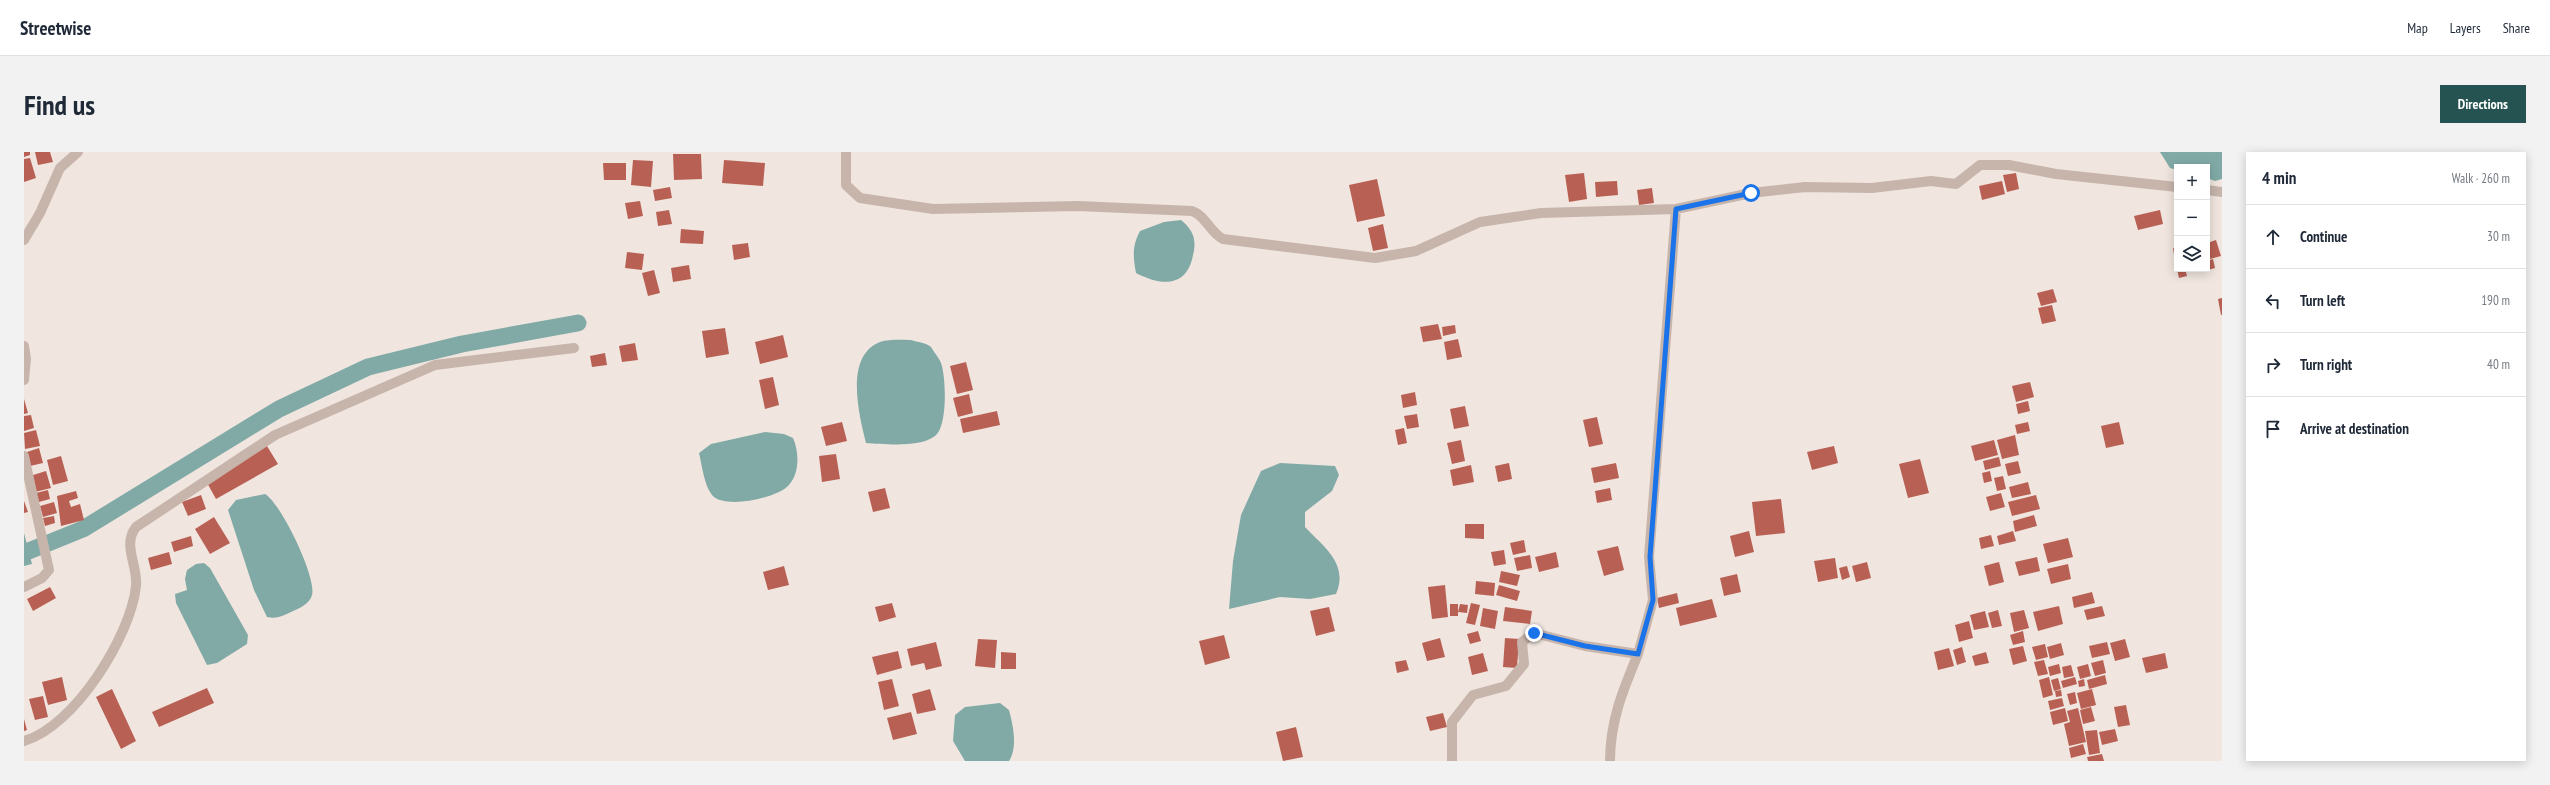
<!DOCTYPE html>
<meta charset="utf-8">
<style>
:root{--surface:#fff;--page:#f2f2f3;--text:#1f2937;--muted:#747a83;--line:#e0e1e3;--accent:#245351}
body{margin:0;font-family:"PT Sans Narrow",sans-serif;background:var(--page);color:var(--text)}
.controls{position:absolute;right:12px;top:12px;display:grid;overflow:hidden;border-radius:0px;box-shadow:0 2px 10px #0003}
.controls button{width:36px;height:36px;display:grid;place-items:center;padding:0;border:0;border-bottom:1px solid var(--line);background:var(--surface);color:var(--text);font:20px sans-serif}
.stop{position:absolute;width:12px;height:12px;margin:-9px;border:3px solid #1a73e8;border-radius:50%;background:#fff}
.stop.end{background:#1a73e8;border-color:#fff;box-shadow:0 1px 4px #0008}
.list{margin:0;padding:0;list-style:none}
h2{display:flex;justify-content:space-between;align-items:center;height:52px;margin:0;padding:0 16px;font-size:17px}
h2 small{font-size:13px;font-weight:400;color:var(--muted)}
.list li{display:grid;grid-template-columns:26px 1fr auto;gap:12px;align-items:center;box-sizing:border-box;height:64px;padding:0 16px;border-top:1px solid var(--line)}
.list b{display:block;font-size:15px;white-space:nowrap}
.list em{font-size:13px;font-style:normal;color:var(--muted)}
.icon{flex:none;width:22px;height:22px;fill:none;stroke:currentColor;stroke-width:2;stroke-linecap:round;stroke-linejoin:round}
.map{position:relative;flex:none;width:2198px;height:609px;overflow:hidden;border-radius:0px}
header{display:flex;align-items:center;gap:24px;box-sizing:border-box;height:56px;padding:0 20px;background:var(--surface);border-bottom:1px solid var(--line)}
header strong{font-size:19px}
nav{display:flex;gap:22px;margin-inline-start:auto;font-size:14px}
.intro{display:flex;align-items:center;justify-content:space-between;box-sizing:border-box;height:96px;padding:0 24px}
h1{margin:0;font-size:28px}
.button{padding:10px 18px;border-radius:0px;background:var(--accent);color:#fff;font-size:14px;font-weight:700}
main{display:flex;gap:24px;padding:0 24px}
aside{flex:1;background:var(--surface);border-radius:0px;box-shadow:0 2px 10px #0003}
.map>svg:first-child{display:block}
</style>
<header>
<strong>Streetwise</strong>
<nav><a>Map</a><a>Layers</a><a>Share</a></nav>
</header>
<div class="intro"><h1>Find us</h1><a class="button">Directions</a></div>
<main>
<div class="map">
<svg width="2198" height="609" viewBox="0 0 2198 609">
<rect width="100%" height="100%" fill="#f0e6df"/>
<path fill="#81aaa7" d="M2136,0H2198V27L2191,29L2183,26V15H2153V18L2146,16Z
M1157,68C1169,78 1173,87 1169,103C1163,136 1137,134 1112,121C1109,105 1108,94 1116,79L1140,70Z
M887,188C893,190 903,191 907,195C910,200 915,206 917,211C922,224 924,275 911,284C895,296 861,292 842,291C835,263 820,204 856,190C865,187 878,188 887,188Z
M741,280L760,282L769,286C775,299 776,321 765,333C754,346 700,358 688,343C680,333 678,313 675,301L687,292Z
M1256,311L1311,314L1315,323L1308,339L1281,360V375C1300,395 1325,412 1312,442L1286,447L1256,445L1205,457L1209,409L1217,363L1237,319Z
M241,342C257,351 293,426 288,443C286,452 274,457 267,460C258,464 253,467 243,465L230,438L204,358L212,348Z
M0,381L8,412L0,414Z
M180,411L186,416L224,483L223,492L193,511L183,513L152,451L151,442L163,438L161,427L163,418L172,412Z
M976,551L985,558C989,573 994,595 985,609H941L929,589L931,563L941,555Z"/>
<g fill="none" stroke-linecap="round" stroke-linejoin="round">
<path stroke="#81aaa7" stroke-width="17" d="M0,401L59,377L255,257L344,215L438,192L554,171"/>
</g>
<path fill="#b96054" d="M0,0H6V3L0,5Z
M11,0H26L29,10L14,13Z
M649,2H677L678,27L650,28Z
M6,6L12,26L0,30V7Z
M609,8L629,9L627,35L607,33Z
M700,8L741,11L739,34L698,31Z
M579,11H602V28H580Z
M1560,21L1563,47L1545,50L1541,23Z
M1992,21L1995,37L1983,40L1979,23Z
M1353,27L1361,64L1333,70L1325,33Z
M1593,29L1594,43L1572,45L1571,30Z
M1978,29L1981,42L1958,48L1955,34Z
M646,35L648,46L631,49L629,38Z
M1628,36L1630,51L1615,53L1613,38Z
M616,49L619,64L604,67L601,51Z
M645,58L648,72L634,74L632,60Z
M2136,58L2139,72L2114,78L2110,64Z
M1359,72L1364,96L1349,99L1344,76Z
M657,77L680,79L679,92L656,91Z
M2192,88L2197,104L2186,107L2183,91Z
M724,91L726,105L710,108L708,93Z
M2153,95V108L2151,109L2149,96Z
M603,100L620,102L618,118L601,116Z
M2189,107L2191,116L2184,118L2183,109Z
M665,113L667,127L649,130L647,116Z
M2153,117H2161L2163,124L2155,126Z
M630,118L636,141L624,144L618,121Z
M2029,137L2033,150L2017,154L2013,141Z
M2198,146V163H2197L2194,147Z
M2028,153L2032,169L2018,172L2014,156Z
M1414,172L1418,187L1399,190L1396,175Z
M1431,173L1432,181L1419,184L1418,175Z
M701,176L705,202L682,206L678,179Z
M759,183L764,205L736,212L731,190Z
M1434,187L1438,205L1423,208L1420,190Z
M611,191L614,208L598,210L595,194Z
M581,201L583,213L568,215L566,204Z
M942,210L949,238L933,242L926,214Z
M749,225L755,253L741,257L735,228Z
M2006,230L2010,245L1992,250L1988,234Z
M1391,240L1393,253L1379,256L1377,243Z
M945,242L949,261L934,265L929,246Z
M0,247L4,261L0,262Z
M2004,249L2006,259L1994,262L1992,252Z
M1441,254L1445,274L1430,277L1426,257Z
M973,259L976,273L939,281L936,267Z
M1393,262L1395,275L1383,277L1380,264Z
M7,263L10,276L0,279V264Z
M1573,265L1579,292L1565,295L1559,268Z
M818,270L823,289L802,294L797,275Z
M2004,270L2006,279L1993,282L1991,273Z
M2095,270L2100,292L2082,296L2077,274Z
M1380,276L1383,291L1374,293L1371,278Z
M12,278L16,294L1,297L0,281Z
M1991,283L1995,303L1978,307L1973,288Z
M1437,288L1441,309L1428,312L1423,291Z
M1970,288L1974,303L1951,309L1947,294Z
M243,294L254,312L192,347L182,329Z
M1810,294L1814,311L1788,318L1783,300Z
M15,296L19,311L6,314L3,300Z
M812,302L816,327L798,330L795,304Z
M37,304L44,329L29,333L23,308Z
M1975,305L1977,314L1961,318L1959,309Z
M1896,307L1905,341L1884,346L1875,312Z
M1994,309L1997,321L1984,324L1981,312Z
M1485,311L1488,327L1474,330L1471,314Z
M1592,311L1595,326L1570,331L1567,316Z
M1447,313L1450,330L1429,334L1426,318Z
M22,319L27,336L11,340L6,324Z
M1966,319L1968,329L1960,331L1958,321Z
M1979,324L1982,337L1973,339L1970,326Z
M2004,330L2007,342L1988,346L1985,335Z
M861,336L866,356L849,360L844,340Z
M1586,336L1588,348L1573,351L1571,339Z
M24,338L26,347L15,350L12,341Z
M52,339L54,346L45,349L47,355L56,352L60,368L37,374L33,344Z
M1977,341L1981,355L1966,359L1962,345Z
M177,343L182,357L164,364L158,350Z
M2012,343L2016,357L1988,364L1984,350Z
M1757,347L1761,381L1732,384L1728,350Z
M0,349L4,360L0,361Z
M30,350L33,361L19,365L16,354Z
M2010,363L2013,374L1991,380L1989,369Z
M30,364L31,371L21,374L19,366Z
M190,365L206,391L186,402L171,377Z
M1441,372H1460V387L1441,386Z
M1725,379L1730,400L1711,405L1706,384Z
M1989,379L1992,389L1975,393L1973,384Z
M1967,383L1970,394L1957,397L1955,386Z
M167,384L169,394L150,400L147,390Z
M2044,386L2049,405L2024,411L2019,392Z
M1500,388L1502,400L1489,403L1486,391Z
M1594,394L1600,418L1580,424L1573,399Z
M1480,398L1482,412L1470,414L1467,400Z
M145,400L148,412L127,418L124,406Z
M1532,400L1535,415L1515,420L1511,405Z
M1506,403L1508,416L1493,419L1490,406Z
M2013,405L2016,419L1995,424L1991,410Z
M1811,406L1814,426L1794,430L1790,409Z
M1843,410L1847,426L1832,430L1828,414Z
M1975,410L1980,430L1965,434L1960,414Z
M2044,412L2047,427L2027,432L2023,417Z
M760,414L765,433L744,438L739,420Z
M1823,414L1826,425L1818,428L1815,416Z
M1477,419L1496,423L1493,434L1475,430Z
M1713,422L1717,440L1700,444L1696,426Z
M1452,429L1471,431L1470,444L1451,442Z
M1421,433L1424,465L1408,467L1404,435Z
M1475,433L1496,439L1493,449L1472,443Z
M26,435L32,446L9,459L3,447Z
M2068,440L2071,451L2050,456L2048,445Z
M1653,441L1655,451L1635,456L1633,446Z
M1688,447L1693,465L1656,474L1652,456Z
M868,451L872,465L855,470L851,455Z
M1447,451L1456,453L1451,473L1442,471Z
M1426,452H1434V464H1426Z
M1436,452L1444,453L1443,461L1434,460Z
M2035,454L2039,472L2014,479L2009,460Z
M2078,454L2081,464L2063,468L2060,458Z
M1305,455L1311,479L1292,484L1286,459Z
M1481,455L1508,459L1506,472L1479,469Z
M1459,456L1474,459L1471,477L1456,474Z
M1974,458L1978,474L1968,476L1964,461Z
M2000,458L2005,476L1990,480L1986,461Z
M1961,459L1965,475L1950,478L1946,463Z
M1945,469L1949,486L1935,490L1931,473Z
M1454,479L1457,489L1446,492L1443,482Z
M1999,479L2001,490L1989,493L1986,483Z
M1200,483L1206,506L1181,513L1175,489Z
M1416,486L1421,505L1403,509L1398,491Z
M1481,486L1495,487L1493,516L1479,515Z
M954,487L973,488L971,516L951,514Z
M2101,487L2106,505L2091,509L2086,491Z
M912,490L918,514L902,518L900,511L887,514L883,497Z
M2083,490L2086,502L2068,506L2065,494Z
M2037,491L2040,503L2026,507L2023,495Z
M2021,492L2024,505L2012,508L2008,495Z
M1999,494L2003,509L1989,513L1985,497Z
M1938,495L1942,510L1933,513L1929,498Z
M1925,496L1930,514L1914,518L1910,500Z
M874,499L878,516L853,523L848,505Z
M977,500L992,501V517H977Z
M1962,500L1965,511L1951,514L1948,504Z
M1459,501L1464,519L1448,523L1444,505Z
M2141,501L2144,516L2122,521L2118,506Z
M1382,508L1385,518L1373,521L1371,510Z
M2020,508L2024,522L2014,524L2010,510Z
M2079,508L2082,521L2071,524L2067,511Z
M2035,512L2037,521L2026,524L2024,515Z
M2064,512L2067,524L2056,527L2053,515Z
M2047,513L2050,524L2040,526L2038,515Z
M2081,523L2083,532L2065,537L2063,528Z
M38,525L43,548L24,553L18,530Z
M2025,525L2029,543L2019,546L2015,528Z
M2051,525L2053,532L2039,536L2037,529Z
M2034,526L2037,537L2030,539L2027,528Z
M868,527L875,554L860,558L854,530Z
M2060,527L2061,534L2055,535L2054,529Z
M183,536L190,551L135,575L128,560Z
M88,537L112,589L97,597L72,545Z
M906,537L912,558L893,562L888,542Z
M2068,537L2072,553L2057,557L2053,541Z
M2037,538L2038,544L2032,545L2031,539Z
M2051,540L2053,551L2046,553L2043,542Z
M19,544L24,565L11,568L5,547Z
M2038,546L2040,554L2026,558L2024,549Z
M2102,553L2106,573L2094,575L2090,555Z
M2067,555L2071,569L2059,572L2056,558Z
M2041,556L2044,569L2029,573L2026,560Z
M2054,556L2062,590L2045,594L2040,572L2046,570L2043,559Z
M887,560L893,582L869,588L863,566Z
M1419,561L1423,575L1406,579L1402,565Z
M0,567L3,578L0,579Z
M1272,575L1279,605L1259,609L1252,580Z
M2091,577L2094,589L2078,593L2075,580Z
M2073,578L2076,601L2065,603L2061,579Z
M2059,592L2062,602L2047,606L2045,596Z
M2078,602L2080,609H2064L2063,605Z"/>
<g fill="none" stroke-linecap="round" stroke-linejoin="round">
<path stroke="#c7b5ac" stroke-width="10" d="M822,0V33L836,46L909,57L1054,54L1168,59C1181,63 1186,80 1199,87L1351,106L1392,99L1456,70L1517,61L1652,57L1727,41L1781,35L1848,36L1907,29L1932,32L1956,13H1985L2032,22L2153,35
M2183,38L2198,40
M0,88L16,61L36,16L54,0
M0,194L2,207L0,228
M0,304L25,418L18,426L0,435
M0,589C50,575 107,484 112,434C114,413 98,393 112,375L251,283L411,213L550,196
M1428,609V570L1449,543L1482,534L1500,512L1498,490L1510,481L1561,494L1614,502L1629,448L1625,405L1652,57
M1586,609C1586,569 1599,538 1614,502"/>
</g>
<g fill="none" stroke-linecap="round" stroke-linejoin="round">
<path stroke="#1a73e8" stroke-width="5" d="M1510,481L1561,494L1614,502L1629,448L1626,405L1652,57L1727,41"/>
</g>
</svg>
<div class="controls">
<button>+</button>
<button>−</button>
<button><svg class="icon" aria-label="layers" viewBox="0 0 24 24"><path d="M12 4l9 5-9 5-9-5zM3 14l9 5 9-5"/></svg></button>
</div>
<div class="stop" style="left:1727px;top:41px"></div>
<div class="stop end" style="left:1510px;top:481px"></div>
</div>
<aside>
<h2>4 min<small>Walk · 260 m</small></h2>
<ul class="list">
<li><svg class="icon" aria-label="ahead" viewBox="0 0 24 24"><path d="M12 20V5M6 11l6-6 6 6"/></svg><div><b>Continue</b></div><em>30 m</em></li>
<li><svg class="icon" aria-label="left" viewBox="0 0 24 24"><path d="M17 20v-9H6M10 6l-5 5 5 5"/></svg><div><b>Turn left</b></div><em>190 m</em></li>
<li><svg class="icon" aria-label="right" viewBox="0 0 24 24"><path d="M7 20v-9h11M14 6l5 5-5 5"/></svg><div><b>Turn right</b></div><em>40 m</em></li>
<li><svg class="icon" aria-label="arrive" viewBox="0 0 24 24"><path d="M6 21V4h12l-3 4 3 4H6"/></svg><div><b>Arrive at destination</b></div></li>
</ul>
</aside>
</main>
